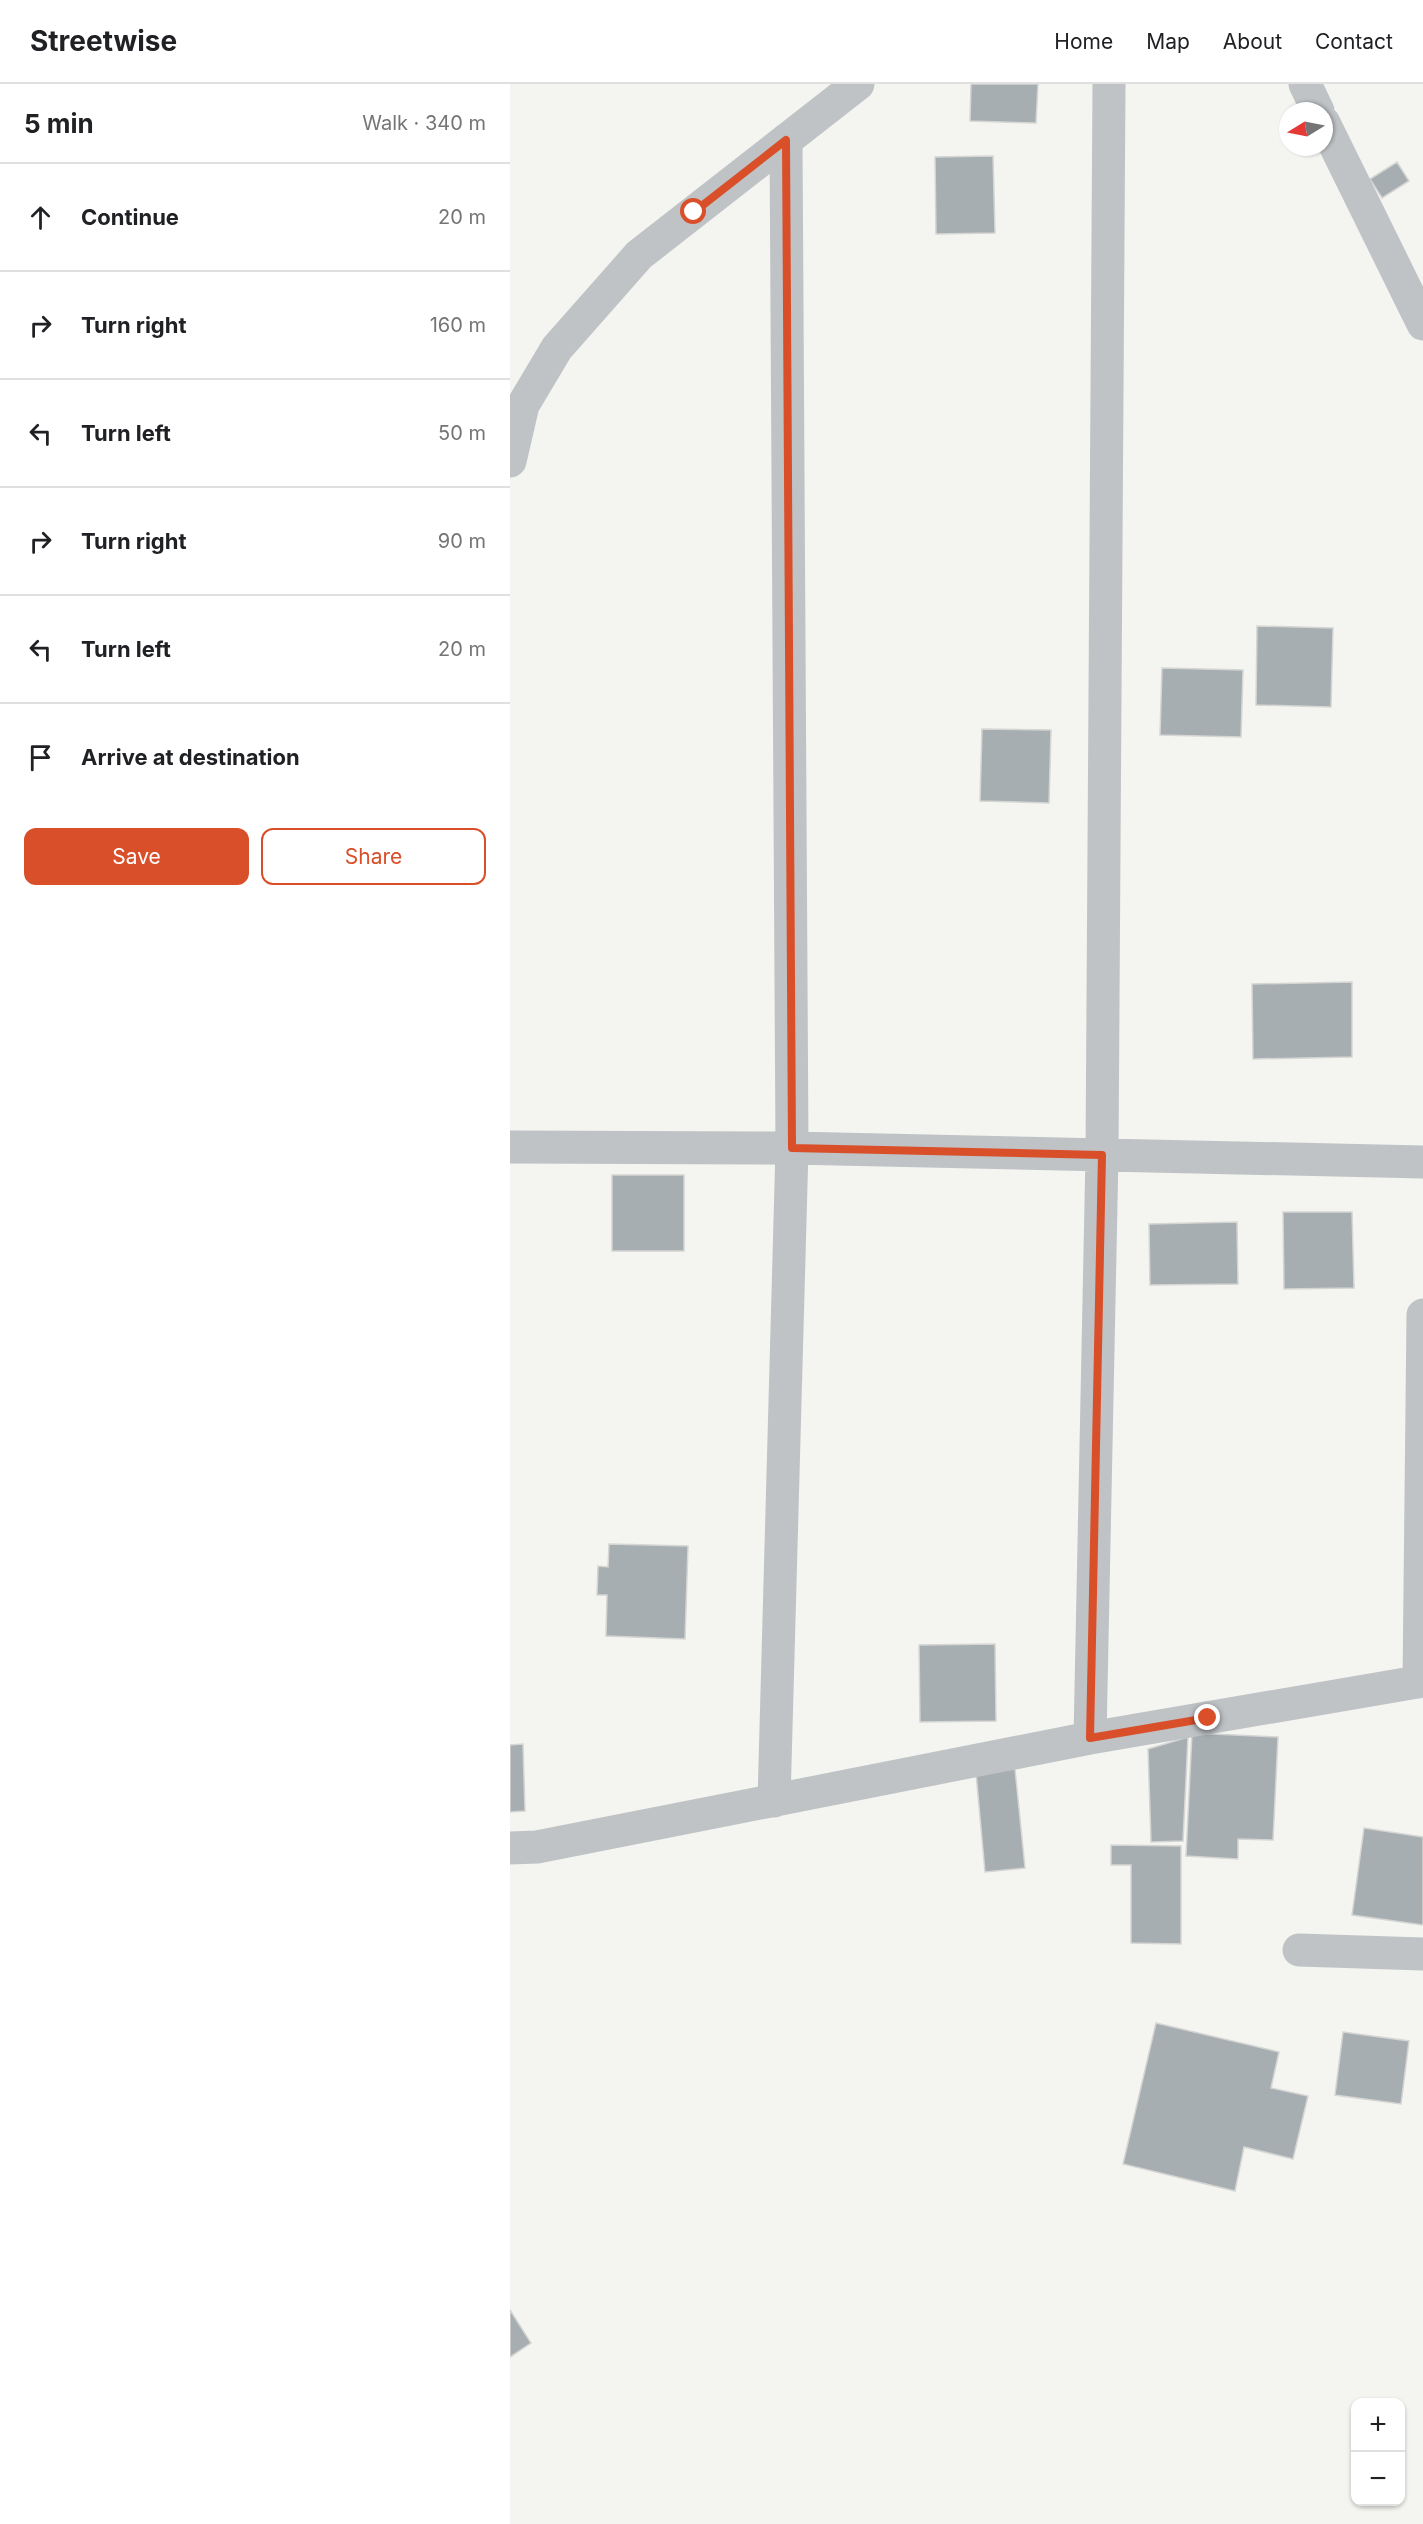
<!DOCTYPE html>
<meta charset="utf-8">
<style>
:root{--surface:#fff;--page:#f6f6f6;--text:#202124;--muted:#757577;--line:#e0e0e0;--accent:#d94f2a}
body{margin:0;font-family:Inter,sans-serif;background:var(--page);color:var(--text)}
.controls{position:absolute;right:18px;bottom:18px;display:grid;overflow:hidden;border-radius:12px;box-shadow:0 2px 4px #0004}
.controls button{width:54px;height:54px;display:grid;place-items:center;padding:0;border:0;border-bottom:2px solid var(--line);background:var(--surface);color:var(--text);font:30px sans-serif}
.compass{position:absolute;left:769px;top:18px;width:54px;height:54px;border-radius:50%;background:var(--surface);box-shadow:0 2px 4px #0004;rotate:260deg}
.stop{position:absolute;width:18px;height:18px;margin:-14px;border:4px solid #d94f2a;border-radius:50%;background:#fff}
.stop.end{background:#d94f2a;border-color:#fff;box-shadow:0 2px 6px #0008}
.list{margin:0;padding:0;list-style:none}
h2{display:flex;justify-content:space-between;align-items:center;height:78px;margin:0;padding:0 24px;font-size:26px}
h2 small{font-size:20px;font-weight:400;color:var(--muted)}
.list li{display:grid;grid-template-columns:39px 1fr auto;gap:18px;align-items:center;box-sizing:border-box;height:108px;padding:0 24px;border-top:2px solid var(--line)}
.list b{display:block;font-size:22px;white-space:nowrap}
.list em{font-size:20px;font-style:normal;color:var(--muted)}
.actions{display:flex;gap:12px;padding:18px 24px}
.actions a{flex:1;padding:14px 0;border:2px solid var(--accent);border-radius:12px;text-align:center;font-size:21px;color:var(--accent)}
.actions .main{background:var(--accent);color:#fff}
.icon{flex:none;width:33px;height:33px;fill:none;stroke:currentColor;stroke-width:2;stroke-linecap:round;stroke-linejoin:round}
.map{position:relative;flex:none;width:913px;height:2440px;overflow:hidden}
header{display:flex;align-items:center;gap:36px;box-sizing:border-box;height:84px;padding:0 30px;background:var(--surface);border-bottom:2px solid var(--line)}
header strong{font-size:28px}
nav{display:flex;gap:33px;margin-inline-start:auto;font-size:21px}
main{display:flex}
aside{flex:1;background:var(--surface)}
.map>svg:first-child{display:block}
</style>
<header>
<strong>Streetwise</strong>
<nav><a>Home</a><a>Map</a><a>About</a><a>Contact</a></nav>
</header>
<main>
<aside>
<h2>5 min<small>Walk · 340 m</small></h2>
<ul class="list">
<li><svg class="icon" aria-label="ahead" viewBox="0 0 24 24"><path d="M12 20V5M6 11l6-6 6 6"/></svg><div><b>Continue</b></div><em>20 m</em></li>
<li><svg class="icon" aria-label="right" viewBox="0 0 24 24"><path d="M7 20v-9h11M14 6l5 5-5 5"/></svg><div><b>Turn right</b></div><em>160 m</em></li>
<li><svg class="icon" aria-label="left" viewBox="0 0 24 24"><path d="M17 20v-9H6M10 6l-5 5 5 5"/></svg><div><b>Turn left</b></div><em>50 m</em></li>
<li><svg class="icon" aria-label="right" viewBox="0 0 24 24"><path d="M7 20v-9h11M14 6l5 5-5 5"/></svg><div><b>Turn right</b></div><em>90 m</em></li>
<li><svg class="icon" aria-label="left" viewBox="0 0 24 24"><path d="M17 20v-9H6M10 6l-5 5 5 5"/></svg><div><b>Turn left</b></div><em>20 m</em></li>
<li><svg class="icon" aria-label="arrive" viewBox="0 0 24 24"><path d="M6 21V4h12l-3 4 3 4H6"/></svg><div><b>Arrive at destination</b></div></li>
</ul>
<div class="actions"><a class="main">Save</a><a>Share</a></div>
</aside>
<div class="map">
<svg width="913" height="2440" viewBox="0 0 913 2440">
<rect width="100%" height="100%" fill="#f4f4f0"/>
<path fill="#a6aeb2" stroke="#d5d5d3" stroke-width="1.5" d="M461,0H528L526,39L460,37Z
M483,72L485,149L426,150L425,73Z
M887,78L899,97L872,114L860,95Z
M747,542L823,544L821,623L746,621Z
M652,584L733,586L731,653L650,651Z
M472,645L541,646L539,719L470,717Z
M842,898V973L743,975L742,900Z
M102,1091H174V1167H102Z
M773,1128H842L844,1204L774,1205Z
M727,1138L728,1200L640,1201L639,1140Z
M99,1460L178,1462L175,1555L96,1552L97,1511H87L88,1482L98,1483Z
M485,1560L486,1637L410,1638L409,1561Z
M682,1649L768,1653L763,1756L728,1755V1775L676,1772Z
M678,1653L673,1757L641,1758L638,1665Z
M13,1660L15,1727L0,1728V1661Z
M505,1685L515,1784L475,1788L466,1689Z
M854,1744L913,1753V1841L842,1831Z
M601,1761L671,1762V1860L621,1859V1781H601Z
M646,1939L769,1968L761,2004L798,2012L783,2075L734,2063L725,2107L613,2080Z
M833,1948L899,1957L891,2020L825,2011Z
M0,2226L21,2259L0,2273Z"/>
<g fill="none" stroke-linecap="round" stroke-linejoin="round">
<path stroke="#bfc3c6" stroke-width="33" d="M795,0L808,27
M814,39L913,240
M0,377L13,321L47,264L129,171L348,0
M0,1063L282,1064L913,1078
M909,1598L913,1231
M580,1654L592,1071L599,0
M264,1717L282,1064L276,56
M0,1764L27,1763L580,1654L913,1597
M789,1866L913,1870"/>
</g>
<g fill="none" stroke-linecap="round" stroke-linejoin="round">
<path stroke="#d94f2a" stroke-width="8" d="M184,128L276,56L282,1064L592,1071L580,1654L698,1634"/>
</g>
</svg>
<div class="controls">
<button>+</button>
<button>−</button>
</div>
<svg class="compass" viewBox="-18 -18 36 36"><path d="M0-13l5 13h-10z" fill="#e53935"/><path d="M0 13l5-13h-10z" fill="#757577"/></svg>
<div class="stop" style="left:184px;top:128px"></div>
<div class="stop end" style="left:698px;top:1634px"></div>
</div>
</main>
